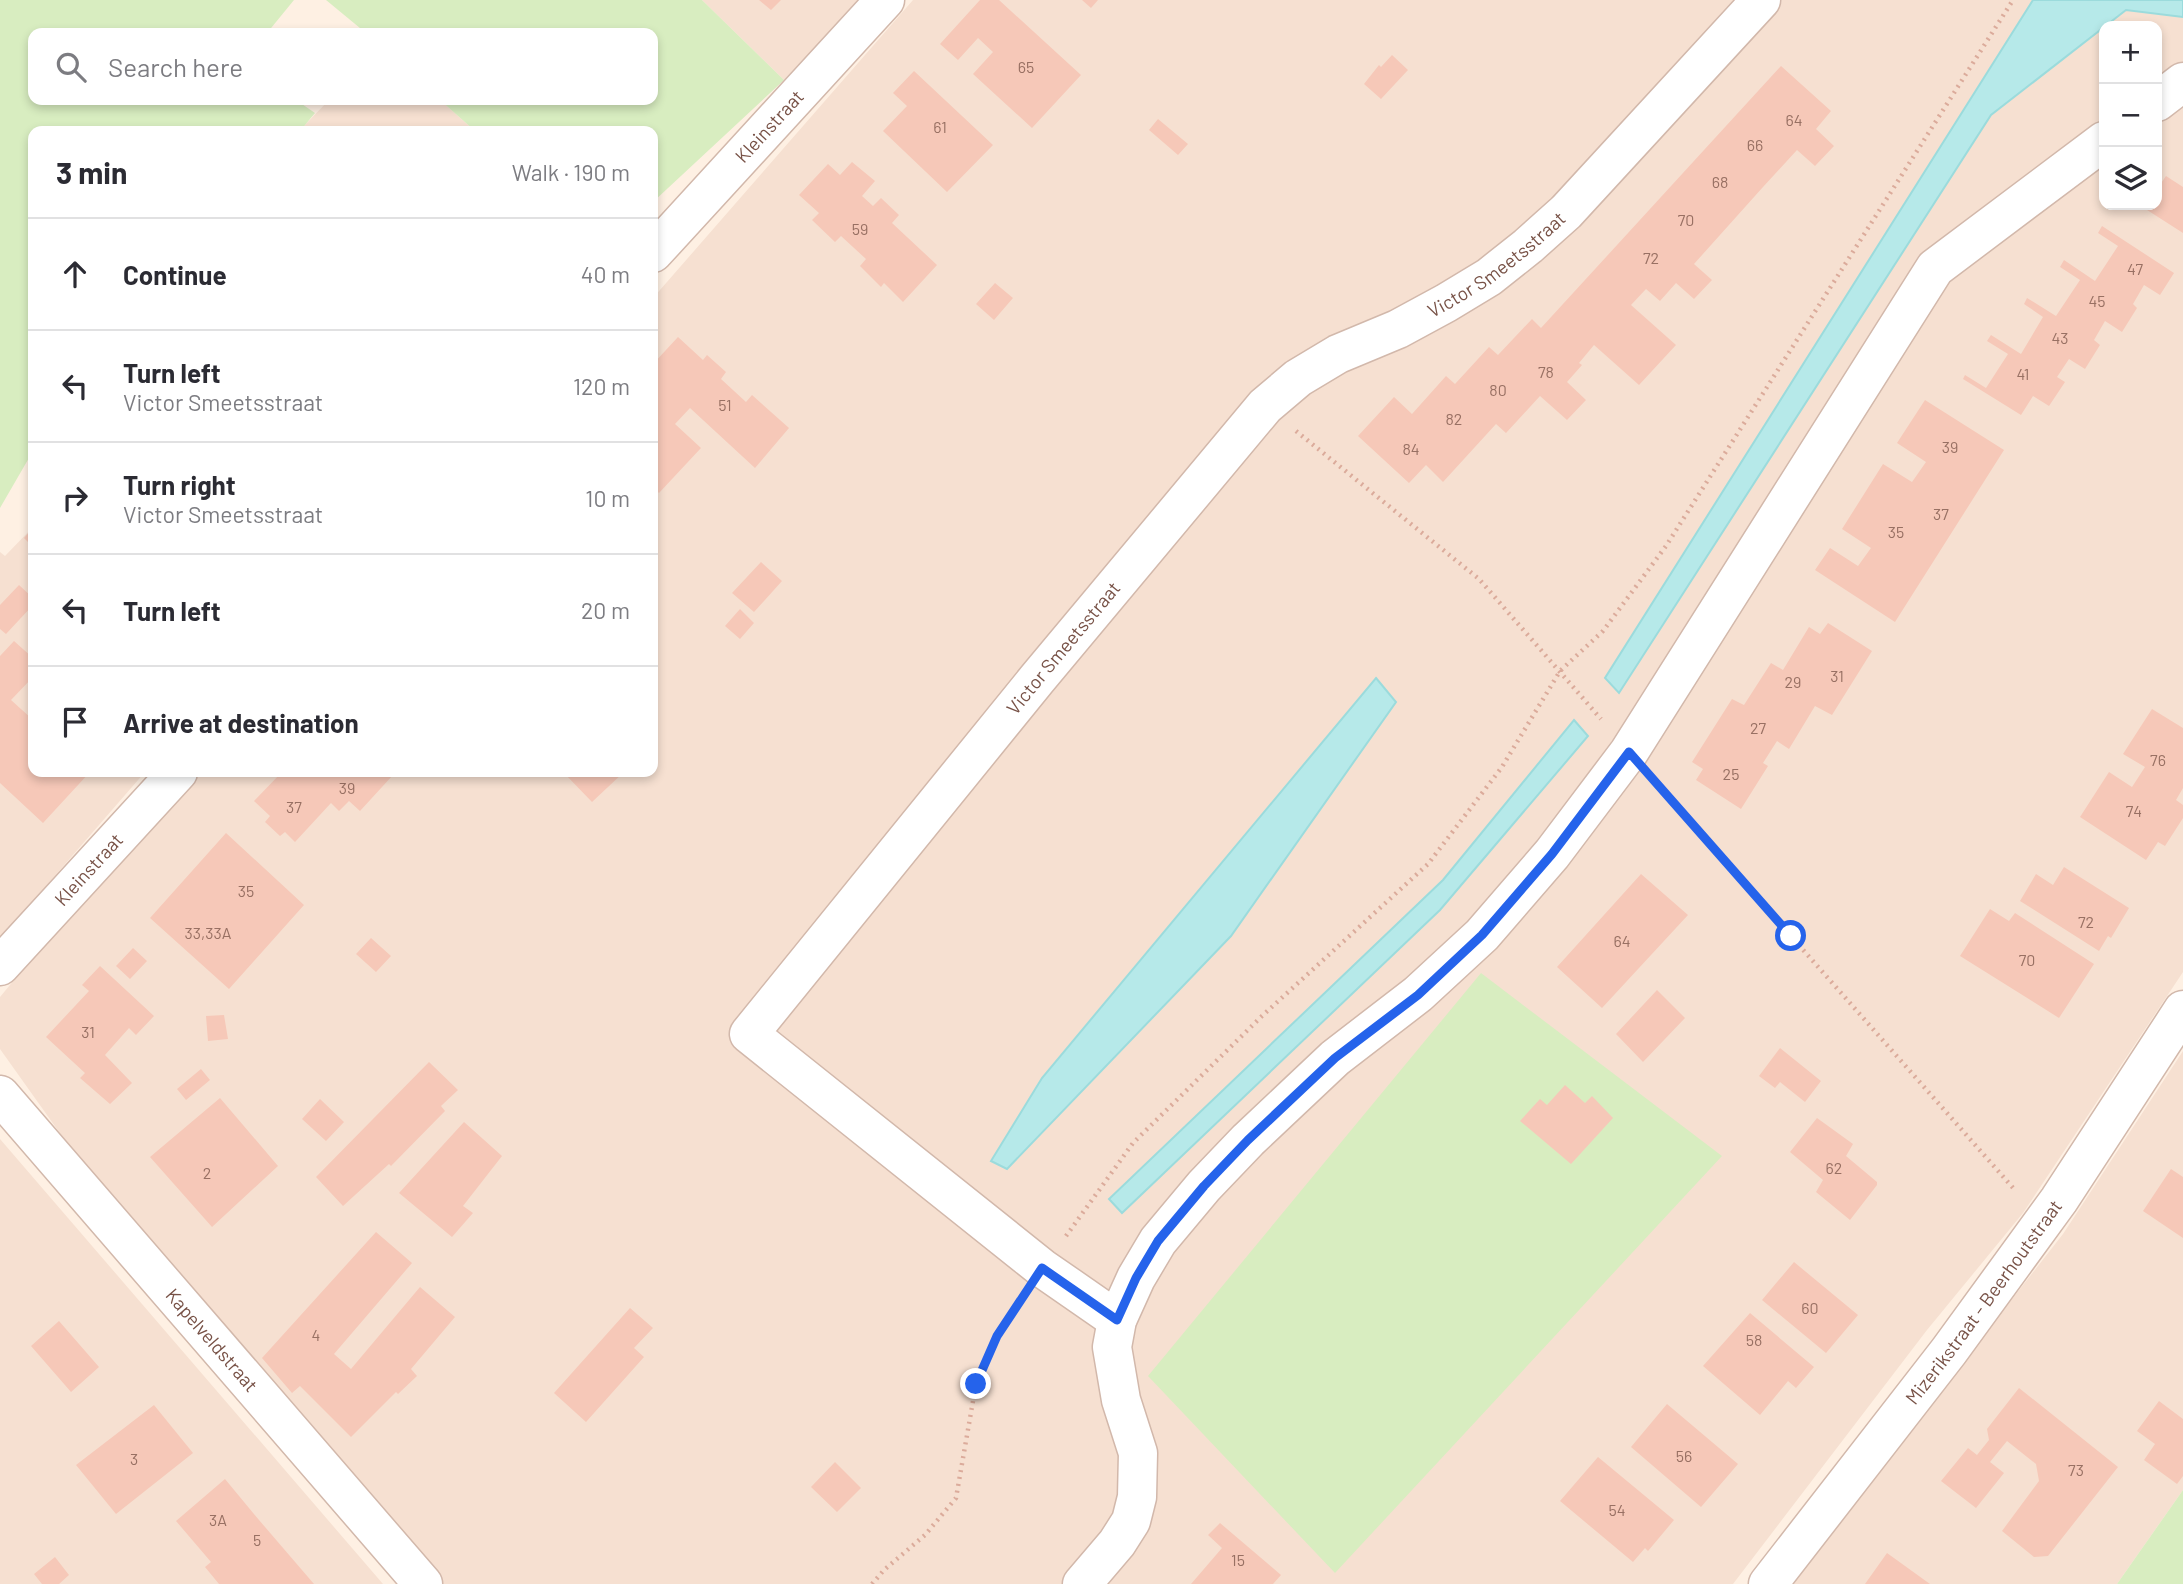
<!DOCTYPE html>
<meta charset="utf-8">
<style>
:root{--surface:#fff;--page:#f7f7f7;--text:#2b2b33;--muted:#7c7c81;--line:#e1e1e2}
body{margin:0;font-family:Barlow,sans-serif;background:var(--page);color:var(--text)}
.controls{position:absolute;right:21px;top:21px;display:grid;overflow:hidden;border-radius:14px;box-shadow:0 4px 10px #0003}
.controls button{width:63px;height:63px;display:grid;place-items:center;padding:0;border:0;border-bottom:2px solid var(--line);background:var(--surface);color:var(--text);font:35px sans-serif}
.stop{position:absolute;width:21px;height:21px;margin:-16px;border:5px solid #2563eb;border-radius:50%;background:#fff}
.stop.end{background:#2563eb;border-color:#fff;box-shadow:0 2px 7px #0008}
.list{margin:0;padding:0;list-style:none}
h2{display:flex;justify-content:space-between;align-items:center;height:91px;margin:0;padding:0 28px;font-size:30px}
h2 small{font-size:23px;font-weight:400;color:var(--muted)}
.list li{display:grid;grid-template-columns:46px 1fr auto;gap:21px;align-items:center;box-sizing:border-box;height:112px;padding:0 28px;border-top:2px solid var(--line)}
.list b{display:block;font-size:26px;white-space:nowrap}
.list p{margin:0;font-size:23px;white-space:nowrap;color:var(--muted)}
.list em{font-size:23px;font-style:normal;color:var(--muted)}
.icon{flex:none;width:38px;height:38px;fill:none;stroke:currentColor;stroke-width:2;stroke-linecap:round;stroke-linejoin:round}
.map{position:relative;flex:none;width:2183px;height:1584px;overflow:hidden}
.search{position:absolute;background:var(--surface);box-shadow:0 4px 10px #0003;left:28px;top:28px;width:630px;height:77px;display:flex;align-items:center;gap:18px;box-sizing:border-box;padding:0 24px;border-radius:14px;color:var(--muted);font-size:26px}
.panel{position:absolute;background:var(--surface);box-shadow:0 4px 10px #0003;left:28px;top:126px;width:630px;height:651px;border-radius:14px}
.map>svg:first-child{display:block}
</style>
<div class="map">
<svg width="2183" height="1584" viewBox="0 0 2183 1584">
<rect width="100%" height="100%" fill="#fef0e3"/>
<path fill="#f6e0d1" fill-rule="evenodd" d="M702,0H859L784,80Z
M913,0H2183V972L2023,1213L1927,1330L1733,1584H439L89,1174L0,1049V997L87,892L203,772H653V298ZM2104,26H2157V205H2104Z
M329,100H440L475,131H299Z
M33,527V772H145L0,939V552L5,556Z
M2183,1051V1490L2117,1584H1789L2063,1234Z
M0,1139L383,1584H0Z"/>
<path fill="#d8edc0" d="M0,0H294L267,33H33V100H296L315,113L300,131H33V451L0,508Z
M326,0H702L784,80L653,202V131H475L440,100H653V33H366Z
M1481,973L1722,1156L1335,1573L1148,1376Z
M2183,1490V1584H2117Z"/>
<path fill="#b6e9e9" stroke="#9bdbdc" stroke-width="2" d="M2033,0H2183V17L2126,10L1991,115L1619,693L1605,678Z
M1376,678L1396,702L1231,936L1007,1169L991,1161L1042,1078Z
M1574,720L1588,736L1440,910L1122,1213L1109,1199L1443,880Z"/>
<path fill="#f6c8b8" d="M759,0H781L771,10Z
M980,0H999L1081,75L1032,128L973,74L993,52L978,38L958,60L940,44Z
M1082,0H1098L1091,8Z
M1392,55L1408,70L1381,99L1364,84L1379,65L1381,67Z
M1781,66L1831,111L1816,129L1834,146L1815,166L1797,150L1763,187L1694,264L1712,280L1694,299L1676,283L1660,301L1646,289L1631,305L1676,345L1639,385L1594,345L1579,363L1582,365L1567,382L1586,400L1567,420L1540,396L1506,433L1496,424L1443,482L1426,465L1409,483L1358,436L1394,397L1412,414L1446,376L1455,384L1489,347L1498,355L1532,319L1541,328Z
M914,71L993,145L947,192L883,131L907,106L893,93Z
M1158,119L1188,144L1178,155L1149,130Z
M852,162L875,181L862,196L873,206L881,198L899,215L892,223L937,265L903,302L884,283L881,287L860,266L866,259L841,236L835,242L812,220L819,213L799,195L828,164L840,175Z
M2166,176L2183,187V233L2144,208L2146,205H2157V189Z
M2102,226L2174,273L2160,295L2144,285L2133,304L2137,308L2122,332L2105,321L2094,340L2100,345L2085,369L2069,359L2057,377L2065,382L2049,406L2033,396L2021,415L1963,379L1965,375L1986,388L2008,354L1987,341L1991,335L2021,354L2043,317L2024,304L2027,298L2056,316L2080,280L2060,267L2064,260L2095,281L2118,246L2098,233Z
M995,283L1013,298L994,320L976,304Z
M678,337L703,360L707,355L726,372L721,379L746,402L752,395L789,428L755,468L690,408L675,424L701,448L659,493L653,487V364Z
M1925,400L2004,450L1895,622L1815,570L1830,548L1858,566L1871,548L1842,529L1883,464L1912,482L1926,462L1897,443Z
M33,528V547L24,538Z
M761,562L782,581L754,612L732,593Z
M19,585L33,598V605L6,634L0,629V605Z
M740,609L754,623L740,639L725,626Z
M1828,623L1872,651L1832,715L1815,706L1789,749L1777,741L1763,763L1768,766L1741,809L1696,780L1703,769L1692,762L1732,699L1744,705L1771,663L1783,670L1809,627L1820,634Z
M14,641L33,658V677L11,700L32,719L33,718V772H90L43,823L0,783V656Z
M2152,709L2183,728V788L2176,800L2183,805V818L2165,846L2158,842L2146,860L2080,817L2109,772L2132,787L2145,767L2123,754Z
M282,772H390L393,775L360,811L349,801L339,811L331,803L295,842L285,832L280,836L265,822L270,816L254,801Z
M563,772H624L592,802Z
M226,833L304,905L229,989L150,918Z
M2064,867L2129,908L2111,938L2108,936L2099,951L2020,901L2036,874L2053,885Z
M1641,874L1688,915L1602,1008L1557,967Z
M1990,909L2009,921L2015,913L2094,964L2059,1018L1960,956Z
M371,938L391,956L376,972L356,954Z
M133,948L147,961L130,979L116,966Z
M100,966L154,1016L136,1035L129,1028L105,1055L132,1083L110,1104L80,1078L85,1073L46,1037L89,991L82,985Z
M1657,990L1685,1018L1643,1062L1616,1034Z
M224,1015L228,1039L208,1041L206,1016Z
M1780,1048L1821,1081L1805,1102L1780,1082L1775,1088L1759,1076Z
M429,1062L458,1090L441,1106L445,1111L391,1166L389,1164L343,1206L316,1177Z
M201,1069L210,1080L186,1100L177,1089Z
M1565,1085L1585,1103L1592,1096L1613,1118L1571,1164L1520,1121L1540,1099L1547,1105Z
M220,1098L278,1166L212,1227L150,1157Z
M320,1099L344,1122L326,1141L302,1119Z
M1817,1118L1853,1144L1846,1156L1877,1182V1185L1850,1220L1816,1192L1823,1180L1790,1152Z
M464,1122L502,1156L463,1206L473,1213L452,1237L399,1193Z
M2171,1169L2183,1177V1238L2143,1211Z
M376,1232L412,1263L334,1354L351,1369L420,1287L455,1317L411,1369L417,1376L398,1394L396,1392L351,1437L300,1386L292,1393L262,1358Z
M1794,1262L1858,1315L1826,1353L1762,1300Z
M630,1308L653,1328L634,1348L644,1357L586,1422L554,1393Z
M1750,1313L1814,1367L1796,1388L1788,1381L1760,1415L1703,1366Z
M59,1321L99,1367L71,1392L31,1346Z
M2019,1388L2118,1467L2048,1556L2034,1557L2002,1531L2039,1481L2036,1464L2007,1441L1990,1462L2004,1473L1976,1508L1941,1481L1968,1448L1977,1455L1989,1440L1987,1429Z
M2159,1401L2183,1419V1476L2177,1484L2144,1460L2155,1444L2137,1431Z
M1667,1404L1738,1464L1701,1507L1631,1447Z
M154,1405L193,1453L116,1514L76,1465Z
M1598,1457L1674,1520L1648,1551L1645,1548L1633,1562L1560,1501Z
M835,1462L861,1488L837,1512L811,1487Z
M225,1479L259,1520L314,1584H219L205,1567L211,1562L176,1521Z
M1220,1523L1281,1575L1273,1584H1191L1222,1548L1208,1535Z
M1887,1553L1930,1584H1865Z
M55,1557L69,1575L59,1584H42L34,1574Z"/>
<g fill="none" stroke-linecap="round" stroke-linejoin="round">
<g stroke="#d2b8ab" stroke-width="41">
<g id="minor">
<path d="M2157,102L2183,82"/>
<path id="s1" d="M653,253L885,0"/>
<path id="s2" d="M0,966L178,772"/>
<path id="s3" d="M0,1095L423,1584"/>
<path id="s4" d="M1117,1320L1042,1268L749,1034L1037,679L1265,406L1298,378L1338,354L1398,329L1446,303L1489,277L1528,246L1566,212L1761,0"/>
<path d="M1082,1584L1117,1543L1131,1521L1137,1497L1138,1453L1121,1400L1112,1347L1117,1320L1136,1278L1158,1241L1204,1186L1248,1140L1335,1058L1418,994L1482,935L1552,854L1629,752L1935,268L2104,141"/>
<path id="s5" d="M1768,1584L1949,1351L2059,1200L2183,1010"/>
</g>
</g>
<path stroke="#dbab9b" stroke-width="4.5" stroke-dasharray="2 5" stroke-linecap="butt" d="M1296,431L1479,579L1601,719
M1655,782L2015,1190
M1066,1236L1133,1143L1262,1016L1428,864L1502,767L1560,671L1603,631L1666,546L2013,0
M872,1584L884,1570L925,1535L956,1498L976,1384L997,1336L1021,1300"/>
<use href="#minor" stroke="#fff" stroke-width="38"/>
</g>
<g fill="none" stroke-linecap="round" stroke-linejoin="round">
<path stroke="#2563eb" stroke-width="9" d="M976,1384L997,1336L1042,1268L1117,1320L1136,1278L1158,1241L1204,1186L1248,1140L1335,1058L1418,995L1482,935L1552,854L1629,752L1791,936"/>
</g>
<g text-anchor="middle" stroke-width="5" stroke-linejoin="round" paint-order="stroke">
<g font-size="16" fill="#987063">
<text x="1026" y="73">65</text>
<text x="1794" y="126">64</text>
<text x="940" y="133">61</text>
<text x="1755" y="151">66</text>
<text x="1720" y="188">68</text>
<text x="1686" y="226">70</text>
<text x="860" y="235">59</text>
<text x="1651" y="264">72</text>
<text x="2135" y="275">47</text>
<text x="2097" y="307">45</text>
<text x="2060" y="344">43</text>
<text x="1546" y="378">78</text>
<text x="2023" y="380">41</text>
<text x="1498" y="396">80</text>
<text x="725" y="411">51</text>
<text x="1454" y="425">82</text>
<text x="1950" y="453">39</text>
<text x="1411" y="455">84</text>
<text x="1941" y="520">37</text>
<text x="1896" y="538">35</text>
<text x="1837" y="682">31</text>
<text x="1793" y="688">29</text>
<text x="1758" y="734">27</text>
<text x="2158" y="766">76</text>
<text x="1731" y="780">25</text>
<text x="347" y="794">39</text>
<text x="294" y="813">37</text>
<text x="2134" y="817">74</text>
<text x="246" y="897">35</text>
<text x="2086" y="928">72</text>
<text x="208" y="939">33,33A</text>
<text x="1622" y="947">64</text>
<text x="2027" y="966">70</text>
<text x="88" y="1038">31</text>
<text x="1834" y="1174">62</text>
<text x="207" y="1179">2</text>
<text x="1810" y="1314">60</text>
<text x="316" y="1341">4</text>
<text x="1754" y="1346">58</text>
<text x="1684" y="1462">56</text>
<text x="134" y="1465">3</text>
<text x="2076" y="1476">73</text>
<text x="1617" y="1516">54</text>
<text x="218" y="1526">3A</text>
<text x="257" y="1546">5</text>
<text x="1238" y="1566">15</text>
</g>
<g font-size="19" fill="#785247" stroke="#fff4eb">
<text dy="7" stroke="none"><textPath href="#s1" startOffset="172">Kleinstraat</textPath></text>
<text dy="7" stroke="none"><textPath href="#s4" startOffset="1552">Victor Smeetsstraat</textPath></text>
<text dy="7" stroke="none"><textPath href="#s4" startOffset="964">Victor Smeetsstraat</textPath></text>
<text dy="7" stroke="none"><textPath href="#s2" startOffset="131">Kleinstraat</textPath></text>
<text dy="7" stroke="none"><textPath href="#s5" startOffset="355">Mizerikstraat - Beerhoutstraat</textPath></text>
<text dy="7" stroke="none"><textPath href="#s3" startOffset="324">Kapelveldstraat</textPath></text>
</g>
</g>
</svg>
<div class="controls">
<button>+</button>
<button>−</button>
<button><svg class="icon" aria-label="layers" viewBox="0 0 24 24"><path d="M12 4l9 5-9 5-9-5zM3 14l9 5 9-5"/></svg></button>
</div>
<div class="stop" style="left:1791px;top:936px"></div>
<div class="stop end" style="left:976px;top:1384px"></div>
<div class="search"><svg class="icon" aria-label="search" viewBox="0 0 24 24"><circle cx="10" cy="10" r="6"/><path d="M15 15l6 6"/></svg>Search here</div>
<section class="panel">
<h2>3 min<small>Walk · 190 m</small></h2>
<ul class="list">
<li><svg class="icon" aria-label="ahead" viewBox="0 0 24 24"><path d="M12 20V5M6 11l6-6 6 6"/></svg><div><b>Continue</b></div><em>40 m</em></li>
<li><svg class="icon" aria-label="left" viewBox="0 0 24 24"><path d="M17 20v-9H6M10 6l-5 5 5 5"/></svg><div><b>Turn left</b><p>Victor Smeetsstraat</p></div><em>120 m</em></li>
<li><svg class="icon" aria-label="right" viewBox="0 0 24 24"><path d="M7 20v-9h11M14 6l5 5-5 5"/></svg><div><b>Turn right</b><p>Victor Smeetsstraat</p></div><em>10 m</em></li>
<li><svg class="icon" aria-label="left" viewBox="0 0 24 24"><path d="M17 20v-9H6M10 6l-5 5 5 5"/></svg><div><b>Turn left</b></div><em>20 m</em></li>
<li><svg class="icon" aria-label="arrive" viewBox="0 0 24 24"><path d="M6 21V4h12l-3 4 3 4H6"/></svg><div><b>Arrive at destination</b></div></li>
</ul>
</section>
</div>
